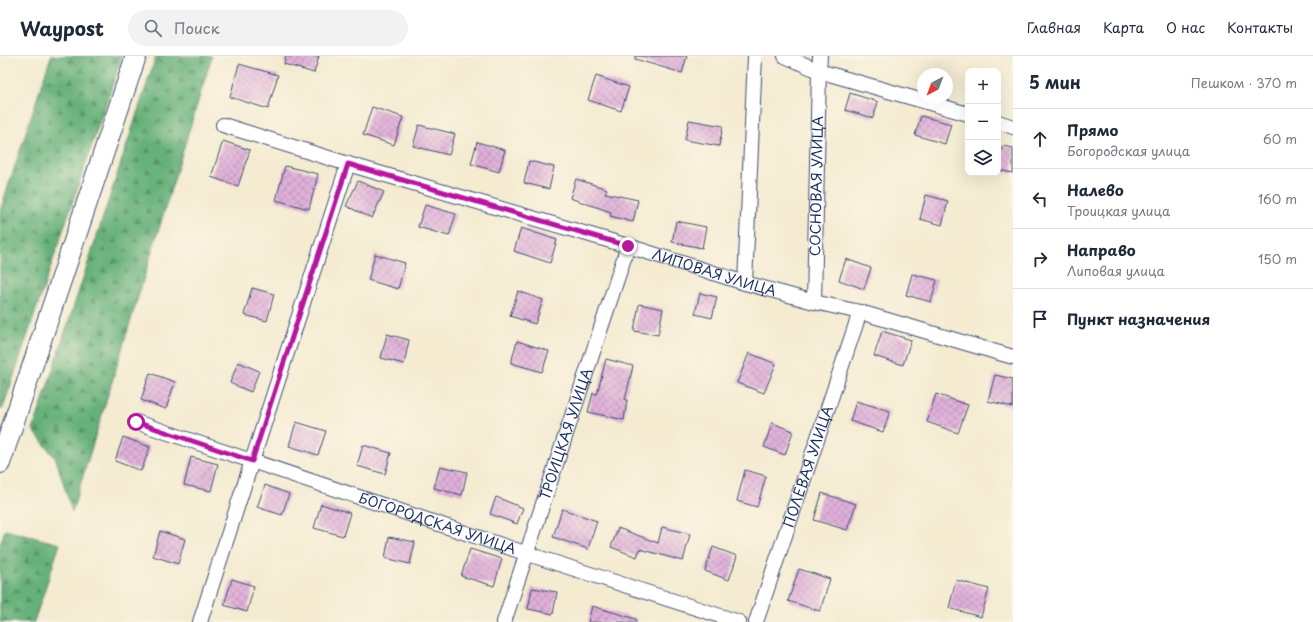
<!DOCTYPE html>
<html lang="ru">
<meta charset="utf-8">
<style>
:root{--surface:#fff;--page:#f2f2f3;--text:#1f2937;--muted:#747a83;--line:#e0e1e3}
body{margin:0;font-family:"Playpen Sans",sans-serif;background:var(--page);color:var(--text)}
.controls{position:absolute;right:12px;top:12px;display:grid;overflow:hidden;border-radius:8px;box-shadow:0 4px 16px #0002}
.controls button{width:36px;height:36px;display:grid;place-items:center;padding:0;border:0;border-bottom:1px solid var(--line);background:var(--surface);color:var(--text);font:20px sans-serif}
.compass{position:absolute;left:917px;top:12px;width:36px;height:36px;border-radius:50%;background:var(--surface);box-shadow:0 4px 16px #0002;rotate:221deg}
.stop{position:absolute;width:12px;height:12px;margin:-9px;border:3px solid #b5179e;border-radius:50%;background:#fff}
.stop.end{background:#b5179e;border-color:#fff;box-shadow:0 1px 4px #0008}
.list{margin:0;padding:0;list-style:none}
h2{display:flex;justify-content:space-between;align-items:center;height:52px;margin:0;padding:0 16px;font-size:17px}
h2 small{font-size:13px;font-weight:400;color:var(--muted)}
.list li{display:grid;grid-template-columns:26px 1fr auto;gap:12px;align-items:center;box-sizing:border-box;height:60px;padding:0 16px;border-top:1px solid var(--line)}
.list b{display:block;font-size:15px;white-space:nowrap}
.list p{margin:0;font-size:13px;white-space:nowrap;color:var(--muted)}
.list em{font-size:13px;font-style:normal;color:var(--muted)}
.icon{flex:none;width:22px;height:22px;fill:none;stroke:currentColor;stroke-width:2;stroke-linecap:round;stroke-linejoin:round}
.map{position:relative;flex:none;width:1013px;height:566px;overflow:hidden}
header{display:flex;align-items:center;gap:24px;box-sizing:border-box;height:56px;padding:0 20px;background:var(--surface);border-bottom:1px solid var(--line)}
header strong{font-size:19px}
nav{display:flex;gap:22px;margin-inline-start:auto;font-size:14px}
.search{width:280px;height:36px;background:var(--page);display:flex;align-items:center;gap:10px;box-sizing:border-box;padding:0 14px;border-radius:22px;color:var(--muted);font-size:15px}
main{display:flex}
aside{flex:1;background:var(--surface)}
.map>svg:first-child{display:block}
</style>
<header>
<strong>Waypost</strong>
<div class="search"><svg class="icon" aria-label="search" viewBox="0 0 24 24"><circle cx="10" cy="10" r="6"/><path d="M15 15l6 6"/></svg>Поиск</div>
<nav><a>Главная</a><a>Карта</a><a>О нас</a><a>Контакты</a></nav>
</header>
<main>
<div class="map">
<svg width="1013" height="566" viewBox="0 0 1013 566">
<defs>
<pattern id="forest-firs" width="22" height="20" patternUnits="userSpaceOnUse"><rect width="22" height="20" fill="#66b179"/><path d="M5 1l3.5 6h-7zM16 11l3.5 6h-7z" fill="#539066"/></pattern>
<pattern id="building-cross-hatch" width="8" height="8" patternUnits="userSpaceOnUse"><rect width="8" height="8" fill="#e1b1da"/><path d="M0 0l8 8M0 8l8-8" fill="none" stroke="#b690b4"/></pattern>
</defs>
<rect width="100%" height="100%" fill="#fcf5e5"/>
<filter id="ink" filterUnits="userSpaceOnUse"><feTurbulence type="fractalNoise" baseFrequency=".025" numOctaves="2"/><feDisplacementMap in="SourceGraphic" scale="8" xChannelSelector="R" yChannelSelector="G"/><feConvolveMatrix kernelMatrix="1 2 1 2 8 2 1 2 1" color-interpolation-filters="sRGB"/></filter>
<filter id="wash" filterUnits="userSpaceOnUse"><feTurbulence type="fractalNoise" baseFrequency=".012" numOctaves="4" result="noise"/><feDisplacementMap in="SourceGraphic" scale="16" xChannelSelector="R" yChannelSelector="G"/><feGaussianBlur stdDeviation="0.9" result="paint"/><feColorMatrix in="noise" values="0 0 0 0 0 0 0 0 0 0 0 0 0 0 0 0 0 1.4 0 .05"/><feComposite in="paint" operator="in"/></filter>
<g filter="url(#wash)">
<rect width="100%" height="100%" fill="#f4ebd1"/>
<path fill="url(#forest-firs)" stroke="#40706c" d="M51,0H122L3,352L0,354V155Z
M156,0H212L72,456L56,403L33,374Z
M5,474L60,488L34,566H0V488Z"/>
<g id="blocks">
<path fill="url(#building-cross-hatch)" d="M286,0H319L314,17L284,8Z
M635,0H687L682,17L635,3Z
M239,8L278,19L268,53L230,41Z
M596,20L629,31L621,55L588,44Z
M850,37L878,46L873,62L845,54Z
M372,51L403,61L394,89L363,79Z
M921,60L951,68L945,88L915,79Z
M689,64L723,70L719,90L685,84Z
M419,69L455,78L449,99L413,90Z
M223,85L250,94L238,130L211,121Z
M477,86L505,94L499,116L471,108Z
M1002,90L1013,92V117L998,114Z
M529,105L554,111L549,133L524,127Z
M285,110L318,118L309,153L276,144Z
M576,123L607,133L605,137L638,144L633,166L610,160L611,156L570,142Z
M358,125L384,136L372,162L346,150Z
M926,139L948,145L942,169L920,163Z
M425,149L456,158L449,180L418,171Z
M676,165L706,171L702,192L672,186Z
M521,172L557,184L550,207L514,195Z
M375,198L405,207L398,233L368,224Z
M846,203L871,212L864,233L839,224Z
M912,218L937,224L931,246L906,239Z
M252,232L274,238L267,265L244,259Z
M518,235L543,244L535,268L510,260Z
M700,237L717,241L712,262L695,258Z
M639,248L663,253L658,279L634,275Z
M882,275L911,284L903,309L874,300Z
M387,278L409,284L404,308L381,302Z
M517,285L549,295L542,316L511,307Z
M749,297L776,308L764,337L737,327Z
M606,303L633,310L625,344H627L624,364L588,356L593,337L597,338Z
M238,306L259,315L251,336L230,327Z
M150,317L175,326L166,353L141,344Z
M995,319L1013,323V351L988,345Z
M936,338L968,349L958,377L927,366Z
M856,345L890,355L883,376L850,365Z
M296,366L326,375L318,399L289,390Z
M772,367L793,375L785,399L764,391Z
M123,381L150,391L141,415L115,405Z
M363,389L391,397L385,418L357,410Z
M191,401L218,408L211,435L184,429Z
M440,410L467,416L462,439L434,432Z
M745,414L766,420L757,451L737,445Z
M265,429L289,438L282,459L257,451Z
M822,437L856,448L847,474L814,464Z
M496,441L523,452L517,468L490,458Z
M321,448L350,457L343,480L314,472Z
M562,453L597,465L588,493L553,481Z
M662,471L690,478L683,505L640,493L637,501L611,491L618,472L658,487Z
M160,475L185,483L178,508L153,500Z
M389,481L415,486L410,508L385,502Z
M713,491L737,500L729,524L705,515Z
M470,493L502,503L494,530L461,520Z
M799,513L830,523L820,555L788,545Z
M232,523L254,530L247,556L224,549Z
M956,524L989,533L981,561L949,552Z
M532,532L557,536L553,558L528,553Z
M592,550L636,563V566H588Z"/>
</g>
</g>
<g filter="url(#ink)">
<use href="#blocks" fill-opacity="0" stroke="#3c4b6f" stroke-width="1"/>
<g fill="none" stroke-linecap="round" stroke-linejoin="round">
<g stroke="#3c4b6f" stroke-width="16">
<g id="street">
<path d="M785,0L819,15L820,0"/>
<path d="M998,66L1013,71"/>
<path id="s1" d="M223,69L348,108L628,190L745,227L814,246L860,256L1013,301"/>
<path d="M745,227L755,0"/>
<path id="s2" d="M814,246L819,15L968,58"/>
<path id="s3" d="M136,366L528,498L739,566"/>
<path d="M200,566L348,108"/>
<path id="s4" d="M504,566L628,190"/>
<path id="s5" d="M756,566L860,256"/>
</g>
</g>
<g stroke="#3c4b6f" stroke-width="22">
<path id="secondary" d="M0,407L136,0"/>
</g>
<use href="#street" stroke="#fff" stroke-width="14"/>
<use href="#secondary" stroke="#fff" stroke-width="20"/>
</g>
</g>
<g fill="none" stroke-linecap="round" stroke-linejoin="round" filter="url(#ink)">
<path stroke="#b5179e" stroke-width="5" d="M136,366L252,405L348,108L628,190"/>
</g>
<g text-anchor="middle" stroke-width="3.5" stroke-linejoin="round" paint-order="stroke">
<g font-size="14" fill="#1b2f5e" stroke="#fcf5e5">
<text dy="5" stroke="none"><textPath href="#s2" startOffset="116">СОСНОВАЯ УЛИЦА</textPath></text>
<text dy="5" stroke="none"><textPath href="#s1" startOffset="513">ЛИПОВАЯ УЛИЦА</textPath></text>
<text dy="5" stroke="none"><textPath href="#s4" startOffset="198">ТРОИЦКАЯ УЛИЦА</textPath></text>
<text dy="5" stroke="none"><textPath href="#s5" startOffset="164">ПОЛЕВАЯ УЛИЦА</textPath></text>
<text dy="5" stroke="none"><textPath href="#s3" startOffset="318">БОГОРОДСКАЯ УЛИЦА</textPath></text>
</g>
</g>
</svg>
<div class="controls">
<button>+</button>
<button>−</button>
<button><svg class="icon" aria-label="layers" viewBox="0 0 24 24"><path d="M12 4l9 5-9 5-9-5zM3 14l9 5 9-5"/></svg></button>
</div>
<svg class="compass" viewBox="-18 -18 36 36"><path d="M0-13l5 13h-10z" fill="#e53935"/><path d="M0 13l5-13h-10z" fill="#747a83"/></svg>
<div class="stop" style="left:136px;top:366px"></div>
<div class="stop end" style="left:628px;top:190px"></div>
</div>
<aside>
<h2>5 мин<small>Пешком · 370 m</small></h2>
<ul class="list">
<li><svg class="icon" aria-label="ahead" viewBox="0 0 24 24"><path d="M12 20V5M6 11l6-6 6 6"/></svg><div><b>Прямо</b><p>Богородская улица</p></div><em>60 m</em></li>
<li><svg class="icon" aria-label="left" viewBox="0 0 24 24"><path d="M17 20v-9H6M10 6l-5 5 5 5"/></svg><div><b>Налево</b><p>Троицкая улица</p></div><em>160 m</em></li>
<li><svg class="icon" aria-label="right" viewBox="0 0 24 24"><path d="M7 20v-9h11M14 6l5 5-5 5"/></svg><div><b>Направо</b><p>Липовая улица</p></div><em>150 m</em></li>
<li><svg class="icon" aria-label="arrive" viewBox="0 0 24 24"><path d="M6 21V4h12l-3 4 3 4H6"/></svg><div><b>Пункт назначения</b></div></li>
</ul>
</aside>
</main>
